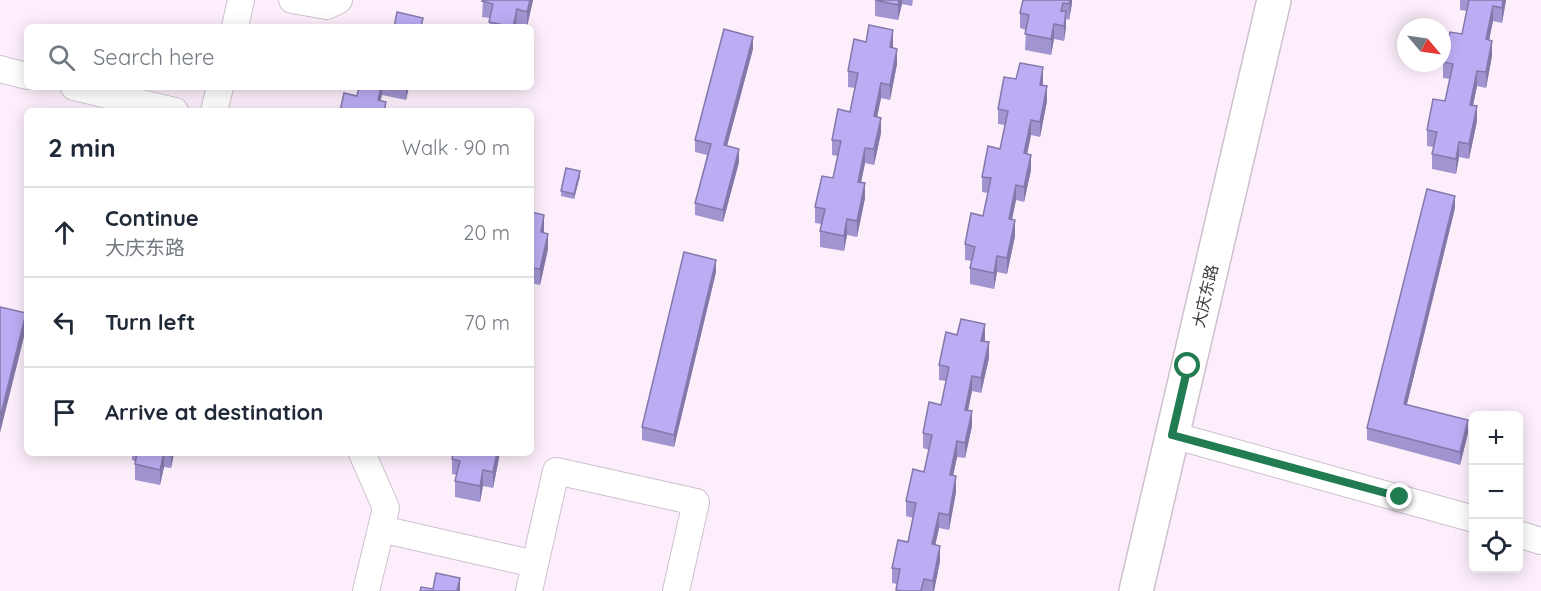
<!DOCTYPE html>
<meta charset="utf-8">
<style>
:root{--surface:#fff;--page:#f2f2f3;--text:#1f2937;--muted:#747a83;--line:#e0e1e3}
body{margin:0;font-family:Quicksand,"Noto Sans SC",sans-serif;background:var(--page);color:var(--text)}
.controls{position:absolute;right:18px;bottom:18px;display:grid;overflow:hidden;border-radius:9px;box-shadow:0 3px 15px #0003}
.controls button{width:54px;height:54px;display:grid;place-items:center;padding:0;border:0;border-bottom:2px solid var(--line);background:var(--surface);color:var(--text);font:30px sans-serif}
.compass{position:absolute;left:1397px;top:18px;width:54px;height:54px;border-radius:50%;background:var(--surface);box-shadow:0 3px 15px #0003;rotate:119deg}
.stop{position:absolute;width:18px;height:18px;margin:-14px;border:4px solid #217c51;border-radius:50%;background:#fff}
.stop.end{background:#217c51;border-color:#fff;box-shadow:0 2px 6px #0008}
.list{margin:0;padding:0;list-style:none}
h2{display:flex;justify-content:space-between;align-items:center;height:78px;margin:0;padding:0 24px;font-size:26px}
h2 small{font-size:20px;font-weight:400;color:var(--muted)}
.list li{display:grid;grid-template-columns:39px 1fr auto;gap:18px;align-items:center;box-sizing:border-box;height:90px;padding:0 24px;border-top:2px solid var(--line)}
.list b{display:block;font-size:22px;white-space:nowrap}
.list p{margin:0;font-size:20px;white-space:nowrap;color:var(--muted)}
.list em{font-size:20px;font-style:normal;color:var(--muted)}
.icon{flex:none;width:33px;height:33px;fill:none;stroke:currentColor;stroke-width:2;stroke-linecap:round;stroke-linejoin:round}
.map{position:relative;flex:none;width:1541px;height:591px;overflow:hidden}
.search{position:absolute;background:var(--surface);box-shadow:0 3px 15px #0003;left:24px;top:24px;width:510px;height:66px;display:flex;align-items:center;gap:15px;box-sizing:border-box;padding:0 21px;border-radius:9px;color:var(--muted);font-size:22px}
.panel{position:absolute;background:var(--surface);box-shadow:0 3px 15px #0003;left:24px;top:108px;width:510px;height:348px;border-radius:9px}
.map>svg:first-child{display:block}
</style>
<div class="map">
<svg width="1541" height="591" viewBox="0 0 1541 591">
<rect width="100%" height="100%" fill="#fceffb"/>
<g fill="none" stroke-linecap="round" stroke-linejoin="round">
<g stroke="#cdc1cd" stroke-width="28">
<path id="minor" d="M292,0L327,6L339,0
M235,27L241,0
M0,69L27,76
M74,87L175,111
M214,111L220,87
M1172,435L1474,519
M362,453L386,508L366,591
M381,529L535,564
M1518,534L1541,541
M529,591L556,471L696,502L676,591"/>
</g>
<g stroke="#cdc1cd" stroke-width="36">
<path id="major" d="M1136,591L1274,0"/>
</g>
<use href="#minor" stroke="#fff" stroke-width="26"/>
<use href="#major" stroke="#fff" stroke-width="33"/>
</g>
<path fill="#a294d1" d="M483,0H533L527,27L517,25L516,27H489L490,18L482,17Z
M875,0H913L912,6L902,4L898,20L875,16Z
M1072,0L1069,20L1066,19V27L1064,41L1054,39L1051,55L1025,50L1026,30L1020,28V13Z
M1460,0H1506L1502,23L1493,21L1489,40L1492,56L1486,88L1477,86L1473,105L1477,121L1469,159L1459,157L1456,174L1432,169V154L1434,147L1427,146V130L1445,101L1450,79L1443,78V62L1462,34L1467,11L1460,10Z
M893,46V48L897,64L890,100L881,98L877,117L881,133L874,165L865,163L861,182L865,198L857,237L847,235L844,251L820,247V231L822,224L815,223V207L833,178L838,156L832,155V140L850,112L855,88L848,87V71Z
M753,49L727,146L739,162L723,222L695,215V203L707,155L695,152V140Z
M1016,79L1043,83V85L1047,101L1040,137L1031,135L1027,154L1031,170L1024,202L1016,200L1012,219L1015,236L1007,274L997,272L994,289L970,284V268L972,261L965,260V244L983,216L988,193L982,192V177L1000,149L1005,125L998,124V109Z
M359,87H409L406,100L382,95L380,100L386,111L357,96Z
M580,176L574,199L561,196V191Z
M1455,208L1407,404L1468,433L1460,465L1367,440V428Z
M531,212L544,230V233L548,249L540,285L531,283V285Z
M716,272L674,447L642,440V427Z
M985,339L984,341L989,358L981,393L972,391L968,410L972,426L965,458L957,457L953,476L956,492L949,530L939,528L935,545L940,561L934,591H896L897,584L892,583V568L908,542L913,518L906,516V501L924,472L929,450L923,448V433L941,405L946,381L939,380V365Z
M132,453H174L171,468L164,467L160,485L135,480V461L132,460Z
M453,453H500L493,488L483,486L480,502L455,497V481L457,475L452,474V459Z"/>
<path fill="#8478aa" d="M530,0H533L527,27V12Z
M899,0H902V4L898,20V5Z
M1070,0H1072V4L1069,20Z
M1503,0H1506L1502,23V8Z
M1493,6V21L1486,55V39Z
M517,9L516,27H513Z
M1066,11V27L1064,41V26Z
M1054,24V39L1051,55V39Z
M893,30V46L890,63V47Z
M753,37V49L724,157V145Z
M1492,41V56L1486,88V72Z
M897,49V64L890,100V85Z
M1043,67V83L1040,100V85Z
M1477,71V86L1470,120V105Z
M881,83V98L874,132V116Z
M1047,86V101L1040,137V122Z
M381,87H382V95L378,111V100Z
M406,87H409L406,100Z
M1477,106V121L1469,159V144Z
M881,118V133L874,165V149Z
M1031,120V135L1024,169V153Z
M1459,142V157L1456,174V159Z
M865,148V163L858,197V182Z
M739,149V162L723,222V210Z
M1031,155V170L1024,202V187Z
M580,171V176L574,199V194Z
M865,183V198L857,237V221Z
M1016,185V200L1009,234V219Z
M1455,196V208L1404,416V404Z
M544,215V230L541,248V232Z
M847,219V235L844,251V236Z
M1015,220V236L1007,274V258Z
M548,234V249L540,285V269Z
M997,256V272L994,289V273Z
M716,260V272L674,447V435Z
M26,313V329L0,433V418Z
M985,324V339L981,356V341Z
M989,342V358L981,393V378Z
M972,376V391L965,425V410Z
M972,411V426L965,458V443Z
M1468,420V433L1460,465V452Z
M957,441V457L950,490V475Z
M164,453V467L160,485V470Z
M171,453H174L171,468Z
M497,453H500L493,488V472Z
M483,470V486L480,502V486Z
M956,476V492L949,530V515Z
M939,513V528L932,560V544Z
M940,546V561L934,591H933V581Z
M460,578V591H457Z"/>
<path fill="#bcacf3" stroke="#8478aa" stroke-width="1.5" d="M483,0H530L527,12L517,9L513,27L489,22L493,4L482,1Z
M875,0H899L898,5Z
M1023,0H1070L1069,4L1063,3L1061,11H1066L1064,26L1054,24L1051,39L1025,34L1029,15L1020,13Z
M1469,0H1503L1502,8L1493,6L1486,39L1492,41L1486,72L1477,71L1470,105L1477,106L1469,144L1459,142L1456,159L1432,154L1437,132L1427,130L1433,99L1445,101L1453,64L1443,62L1450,32L1462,34Z
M397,12L423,18L421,27H394Z
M869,25L893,30L890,47L897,49L890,85L881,83L874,116L881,118L874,149L865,148L858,182L865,183L857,221L847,219L844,236L820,231L825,209L815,207L822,176L833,178L841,141L832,140L838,109L850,112L858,73L848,71L854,39L866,42Z
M724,29L753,37L724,145L739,149L723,210L695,203L711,144L695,140Z
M1020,63L1043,67L1040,85L1047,86L1040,122L1031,120L1024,153L1031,155L1024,187L1016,185L1009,219L1015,220L1007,258L997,256L994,273L970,268L975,247L965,244L971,213L983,216L991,178L982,177L988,146L1000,149L1008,111L998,109L1004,77L1016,79Z
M359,87H381L378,100L386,102L384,111H340L344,93L357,96Z
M566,168L580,171L574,194L561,191Z
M1427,189L1455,196L1404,404L1468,420L1460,452L1367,428Z
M531,212L544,215L541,232L548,234L540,269L531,268V270Z
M684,252L716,260L674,435L642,427Z
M0,307L26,313L0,418Z
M961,319L985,324L981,341L989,342L981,378L972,376L965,410L972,411L965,443L957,441L950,475L956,476L949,515L939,513L932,544L940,546L933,581L924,579L921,591H902L896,590L900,569L892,568L898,540L908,542L916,503L906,501L913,469L924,472L932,435L923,433L929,402L941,405L949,367L939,365L946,332L957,335Z
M137,453H164L160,470L135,464Z
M453,453H497L493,472L483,470L480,486L455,481L460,461L452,459Z
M436,573L460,578L457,591H420L421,587L433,589Z"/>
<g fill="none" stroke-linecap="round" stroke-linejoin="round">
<path stroke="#217c51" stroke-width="8" d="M1188,366L1172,435L1400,497"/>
</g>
<g text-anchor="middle" stroke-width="4.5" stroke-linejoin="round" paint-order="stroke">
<g font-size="16" fill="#3f3a3f" stroke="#fff">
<text transform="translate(1205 296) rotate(-77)" y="6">大庆东路</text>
</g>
</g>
</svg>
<div class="controls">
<button>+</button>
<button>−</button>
<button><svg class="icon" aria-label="locate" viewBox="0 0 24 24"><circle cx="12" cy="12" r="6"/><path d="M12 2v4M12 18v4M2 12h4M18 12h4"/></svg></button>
</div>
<svg class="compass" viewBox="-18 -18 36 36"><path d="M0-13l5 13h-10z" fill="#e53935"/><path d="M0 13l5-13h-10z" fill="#747a83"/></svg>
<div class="stop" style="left:1188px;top:366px"></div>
<div class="stop end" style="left:1400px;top:497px"></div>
<div class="search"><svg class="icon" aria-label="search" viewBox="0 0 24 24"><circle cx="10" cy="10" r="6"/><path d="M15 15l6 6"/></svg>Search here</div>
<section class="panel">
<h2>2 min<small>Walk · 90 m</small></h2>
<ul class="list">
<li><svg class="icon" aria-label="ahead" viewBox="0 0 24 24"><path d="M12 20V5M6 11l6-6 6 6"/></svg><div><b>Continue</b><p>大庆东路</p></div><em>20 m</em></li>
<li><svg class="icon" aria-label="left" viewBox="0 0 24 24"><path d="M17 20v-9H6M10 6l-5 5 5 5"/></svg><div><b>Turn left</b></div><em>70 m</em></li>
<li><svg class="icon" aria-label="arrive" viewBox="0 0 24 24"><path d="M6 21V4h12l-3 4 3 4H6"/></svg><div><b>Arrive at destination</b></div></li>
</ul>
</section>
</div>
